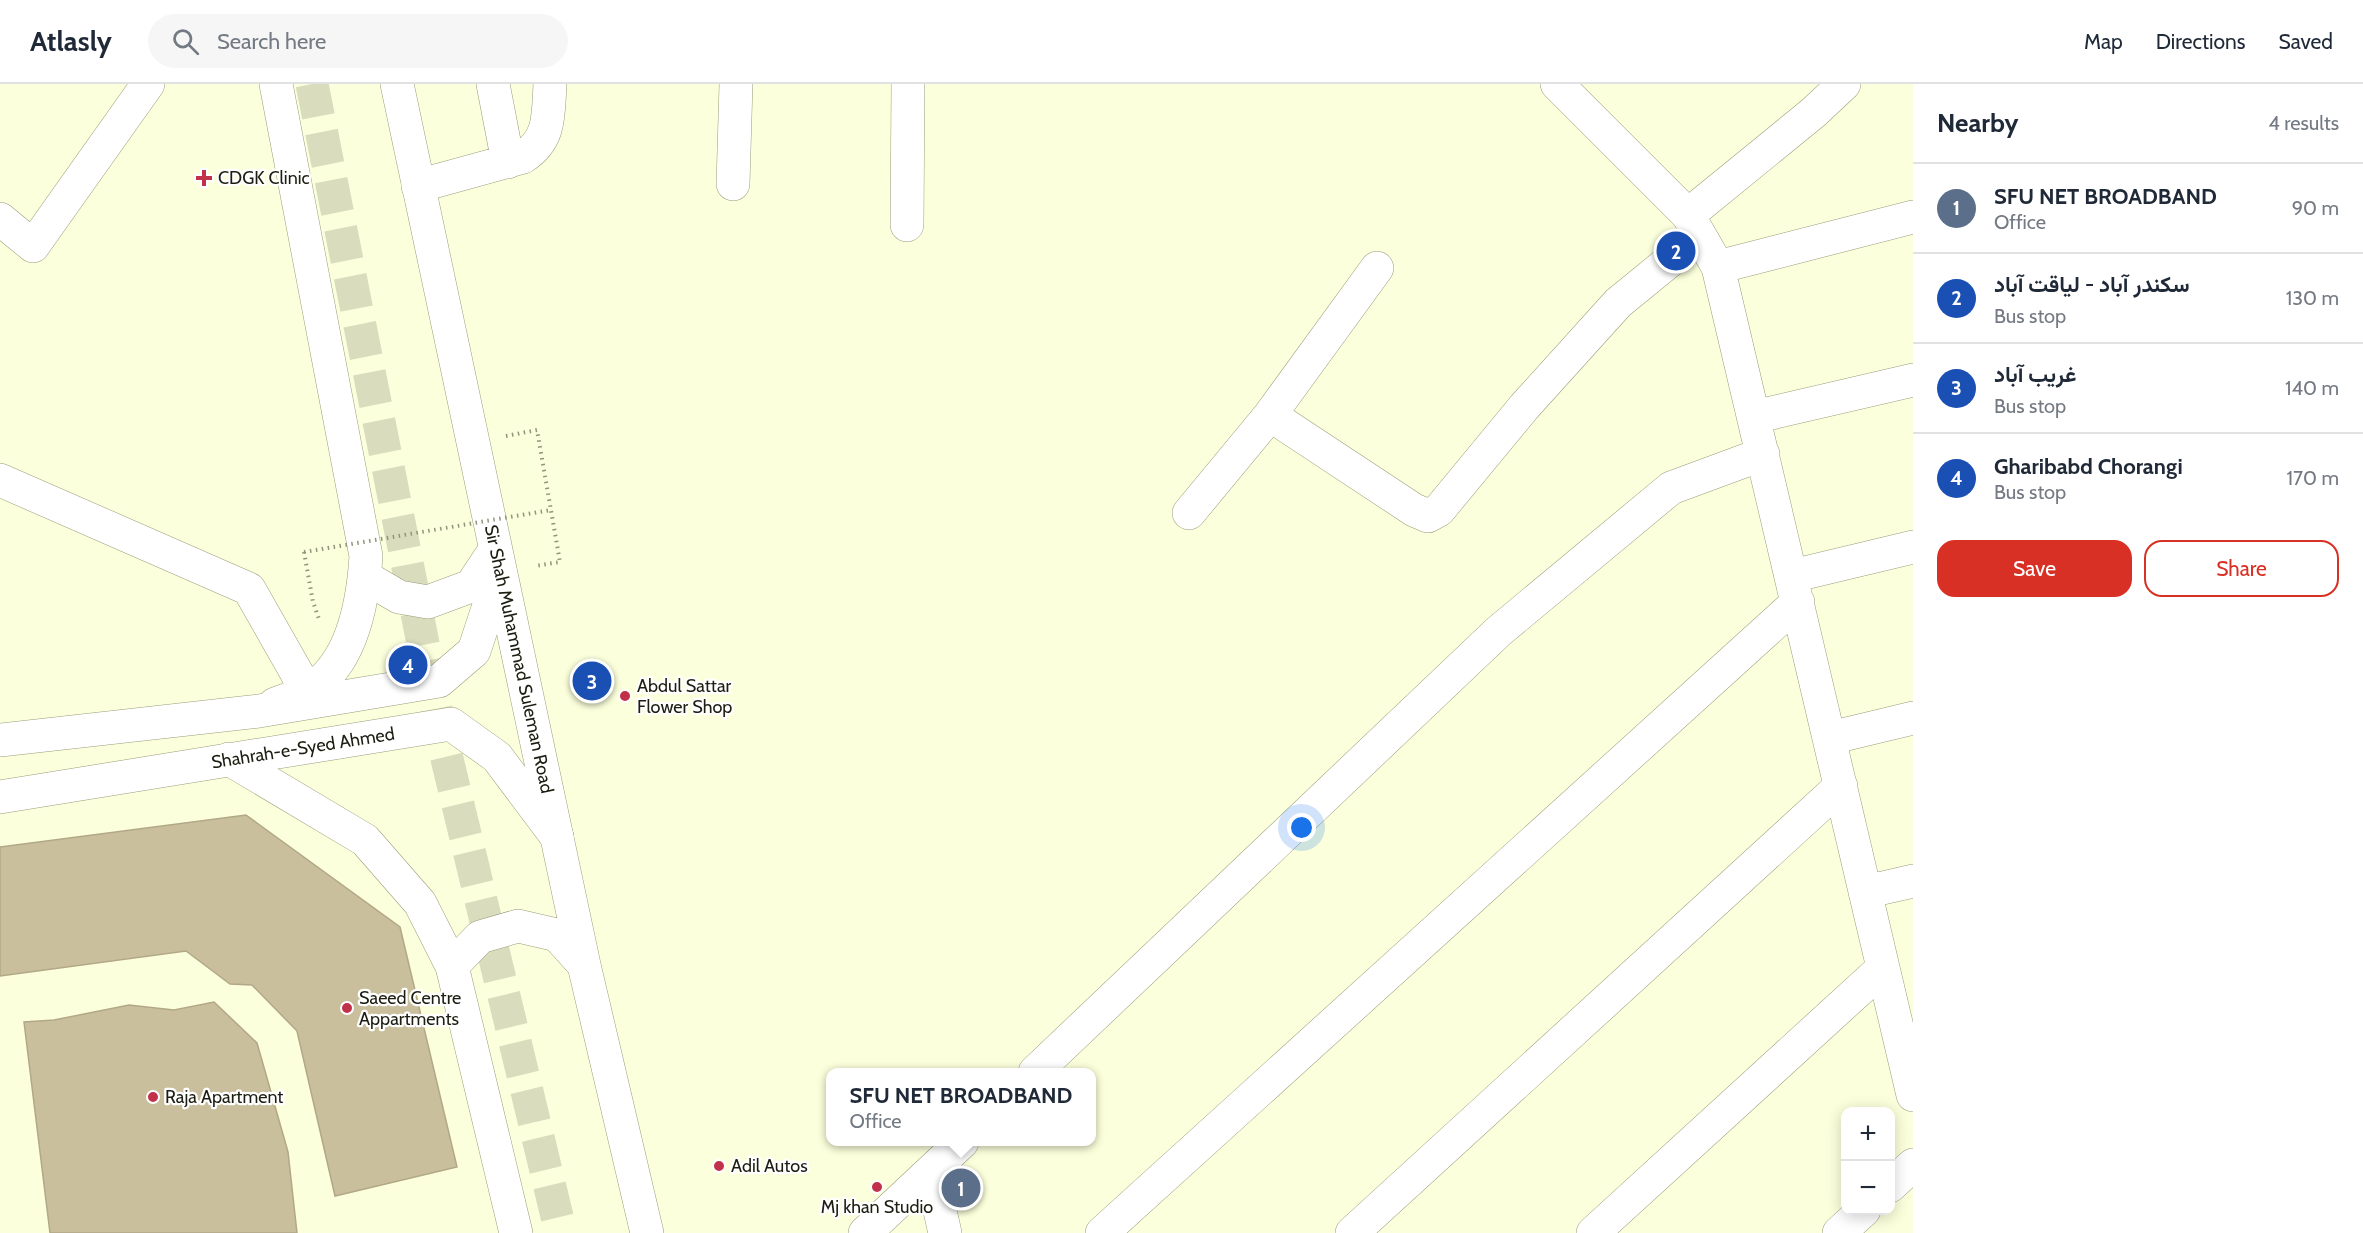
<!DOCTYPE html>
<meta charset="utf-8">
<style>
:root{--surface:#fff;--page:#f6f6f7;--text:#1f2937;--muted:#747a83;--line:#e0e1e3;--accent:#d93025}
body{margin:0;font-family:Cabin,Vazirmatn,sans-serif;background:var(--page);color:var(--text)}
.controls{position:absolute;right:18px;bottom:18px;display:grid;overflow:hidden;border-radius:12px;box-shadow:0 3px 15px #0003}
.controls button{width:54px;height:54px;display:grid;place-items:center;padding:0;border:0;border-bottom:2px solid var(--line);background:var(--surface);color:var(--text);font:30px sans-serif}
.you{position:absolute;left:1302px;top:744px;width:21px;height:21px;margin:-15px;border:4px solid #fff;border-radius:50%;background:#1a73e8;box-shadow:0 0 0 9px #1a73e833}
.badge{display:grid;place-items:center;width:39px;height:39px;border-radius:50%;background:var(--accent);color:#fff;font-size:20px;font-weight:700}
.pin{position:absolute;translate:-50% -50%;border:3px solid #fff;box-shadow:0 2px 6px #0006}
.popup{position:absolute;left:826px;top:984px;width:270px;height:78px;box-sizing:border-box;display:grid;place-content:center;border-radius:12px;background:var(--surface);filter:drop-shadow(0 2px 4px #0005);font-size:20px;white-space:nowrap;color:var(--muted)}
.popup b{font-size:22px;color:var(--text)}
.popup::after{content:'';position:absolute;left:50%;top:100%;margin-left:-12px;border:12px solid transparent;border-top-color:var(--surface)}
.list{margin:0;padding:0;list-style:none}
h2{display:flex;justify-content:space-between;align-items:center;height:78px;margin:0;padding:0 24px;font-size:26px}
h2 small{font-size:20px;font-weight:400;color:var(--muted)}
.list li{display:grid;grid-template-columns:39px 1fr auto;gap:18px;align-items:center;box-sizing:border-box;height:90px;padding:0 24px;border-top:2px solid var(--line)}
.list b{display:block;font-size:22px;white-space:nowrap}
.list p{margin:0;font-size:20px;white-space:nowrap;color:var(--muted)}
.list em{font-size:20px;font-style:normal;color:var(--muted)}
.actions{display:flex;gap:12px;padding:18px 24px}
.actions a{flex:1;padding:14px 0;border:2px solid var(--accent);border-radius:18px;text-align:center;font-size:21px;color:var(--accent)}
.actions .main{background:var(--accent);color:#fff}
.icon{flex:none;width:33px;height:33px;fill:none;stroke:currentColor;stroke-width:2;stroke-linecap:round;stroke-linejoin:round}
.map{position:relative;flex:none;width:1913px;height:1149px;overflow:hidden}
header{display:flex;align-items:center;gap:36px;box-sizing:border-box;height:84px;padding:0 30px;background:var(--surface);border-bottom:2px solid var(--line)}
header strong{font-size:28px}
nav{display:flex;gap:33px;margin-inline-start:auto;font-size:21px}
.search{width:420px;height:54px;background:var(--page);display:flex;align-items:center;gap:15px;box-sizing:border-box;padding:0 21px;border-radius:33px;color:var(--muted);font-size:22px}
main{display:flex}
aside{flex:1;background:var(--surface)}
.map>svg:first-child{display:block}
</style>
<header>
<strong>Atlasly</strong>
<div class="search"><svg class="icon" aria-label="search" viewBox="0 0 24 24"><circle cx="10" cy="10" r="6"/><path d="M15 15l6 6"/></svg>Search here</div>
<nav><a>Map</a><a>Directions</a><a>Saved</a></nav>
</header>
<main>
<div class="map">
<svg width="1913" height="1149" viewBox="0 0 1913 1149">
<rect width="100%" height="100%" fill="#fbffdb"/>
<path fill="#c9bf9d" stroke="#b2a887" stroke-width="1.5" d="M246,731L400,843L457,1083L335,1112L297,947L252,901L230,900L186,867L0,892V763Z
M214,918L257,959L288,1068L297,1149H50L24,938L54,936L129,921L174,926Z"/>
<g fill="none" stroke-linecap="round" stroke-linejoin="round">
<path stroke="#daddbd" stroke-width="33" stroke-dasharray="33 16" stroke-linecap="butt" d="M312,0L441,650L561,1149"/>
<g stroke="#9a9d7c" stroke-width="34">
<path id="minor" d="M493,0L508,78
M1557,0L1688,131L1718,183L1913,1011
M733,100L736,0
M418,102L523,73C551,55 548,31 550,0
M1688,131L1813,29L1844,0
M0,135L33,162L148,0
M907,141L908,0
M1718,183L1913,133
M1270,331L1414,426L1428,432L1439,426L1524,323L1618,219L1700,152
M1754,333L1913,296
M0,396L249,505L307,607
M1189,429L1270,331L1377,184
M1792,492L1913,463
M275,620C285,616 296,613 305,608C352,584 363,519 366,472L276,0
M1830,654L1913,634
M229,675L365,756L420,819L452,882L516,1149
M1865,808L1913,797
M1035,988L1499,547L1671,404L1763,370
M931,1087L945,1149
M1890,1102L1913,1081
M865,1149L962,1058
M1102,1149L1798,518
M1352,1149L1841,702
M1593,1149L1883,884
M1839,1149L1864,1126"/>
</g>
<g stroke="#9a9d7c" stroke-width="34">
<path id="major" d="M0,656L259,627L439,597L474,567L500,488
M0,713L451,640L497,673L557,753"/>
</g>
<g stroke="#9a9d7c" stroke-width="34">
<path id="highway" d="M397,0L584,881L647,1149
M365,493L399,513L428,518L471,502L495,466
M452,882L480,853L518,842L557,851L584,881"/>
</g>
<path stroke="#92957c" stroke-width="4" stroke-dasharray="1.5 4.5" stroke-linecap="butt" d="M506,352L537,346L560,478L535,482
M304,468L313,518L319,535"/>
<use href="#minor" stroke="#fff" stroke-width="33"/>
<use href="#major" stroke="#fff" stroke-width="33"/>
<use href="#highway" stroke="#fff" stroke-width="33"/>
<path stroke="#92957c" stroke-width="4" stroke-dasharray="1.5 4.5" stroke-linecap="butt" d="M304,468L551,426"/>
</g>
<g fill="#c2314a" stroke="#fff" stroke-width="2">
<path d="M201 85h6v6h6v6h-6v6h-6v-6h-6v-6h6z"/>
<circle cx="625" cy="612" r="6"/>
<circle cx="347" cy="924" r="6"/>
<circle cx="153" cy="1013" r="6"/>
<circle cx="719" cy="1082" r="6"/>
<circle cx="877" cy="1103" r="6"/>
</g>
<g text-anchor="middle" stroke-width="4.5" stroke-linejoin="round" paint-order="stroke">
<g font-size="18" fill="#1d1e11" stroke="#fff" text-anchor="start">
<text x="218" y="100">CDGK Clinic</text>
<text x="637" y="608">Abdul Sattar<tspan x="637" dy="21">Flower Shop</tspan></text>
<text x="359" y="920">Saeed Centre<tspan x="359" dy="21">Appartments</tspan></text>
<text x="165" y="1019">Raja Apartment</text>
<text x="731" y="1088">Adil Autos</text>
<text x="877" y="1129" text-anchor="middle">Mj khan Studio</text>
</g>
<g font-size="18" fill="#1d1e11" stroke="#fff">
<text transform="translate(519 575) rotate(78)" y="6">Sir Shah Muhammad Suleman Road</text>
<text transform="translate(303 664) rotate(-9)" y="6">Shahrah-e-Syed Ahmed</text>
</g>
</g>
</svg>
<div class="controls">
<button>+</button>
<button>−</button>
</div>
<div class="you"></div>
<div class="pin badge" style="left:961px;top:1104px;background:#5c6f8a">1</div>
<div class="popup"><b>SFU NET BROADBAND</b>Office</div>
<div class="pin badge" style="left:1676px;top:167px;background:#1a4fb4">2</div>
<div class="pin badge" style="left:592px;top:597px;background:#1a4fb4">3</div>
<div class="pin badge" style="left:408px;top:581px;background:#1a4fb4">4</div>
</div>
<aside>
<h2>Nearby<small>4 results</small></h2>
<ul class="list">
<li><span class="badge" style="background:#5c6f8a">1</span><div><b>SFU NET BROADBAND</b><p>Office</p></div><em>90 m</em></li>
<li><span class="badge" style="background:#1a4fb4">2</span><div><b>سکندر آباد - لیاقت آباد</b><p>Bus stop</p></div><em>130 m</em></li>
<li><span class="badge" style="background:#1a4fb4">3</span><div><b>غریب آباد</b><p>Bus stop</p></div><em>140 m</em></li>
<li><span class="badge" style="background:#1a4fb4">4</span><div><b>Gharibabd Chorangi</b><p>Bus stop</p></div><em>170 m</em></li>
</ul>
<div class="actions"><a class="main">Save</a><a>Share</a></div>
</aside>
</main>
